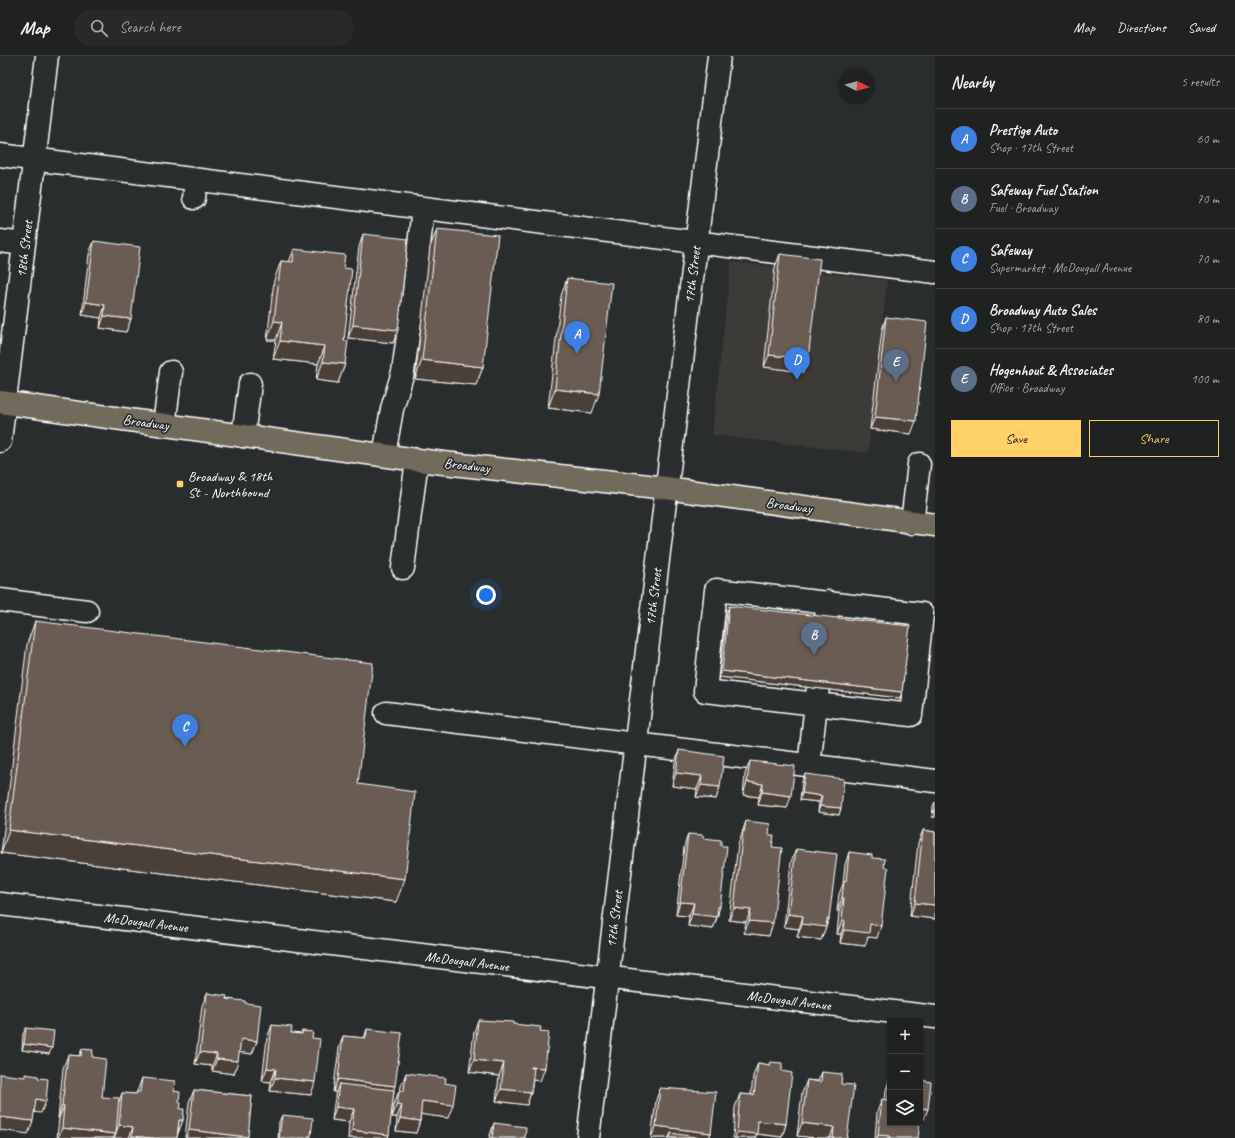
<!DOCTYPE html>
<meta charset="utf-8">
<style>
:root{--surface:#202222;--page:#282a2a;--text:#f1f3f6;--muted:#a2a4a5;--line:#3d3f40;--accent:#ffd166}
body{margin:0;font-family:Caveat,sans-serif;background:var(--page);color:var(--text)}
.controls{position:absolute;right:12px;bottom:12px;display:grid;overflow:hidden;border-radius:0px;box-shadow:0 1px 3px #0004}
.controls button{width:36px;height:36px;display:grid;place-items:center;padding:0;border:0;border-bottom:1px solid var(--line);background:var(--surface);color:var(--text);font:20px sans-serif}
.compass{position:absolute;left:839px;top:12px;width:36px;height:36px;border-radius:50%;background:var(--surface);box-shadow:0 1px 3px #0004;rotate:96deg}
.you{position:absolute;left:486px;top:539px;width:14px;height:14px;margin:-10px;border:3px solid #fff;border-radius:50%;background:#1a73e8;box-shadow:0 0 0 6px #1a73e833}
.badge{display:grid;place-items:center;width:26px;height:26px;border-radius:50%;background:var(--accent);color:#fff;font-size:13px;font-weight:700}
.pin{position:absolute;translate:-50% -33px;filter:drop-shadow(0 1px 2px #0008)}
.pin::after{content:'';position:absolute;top:21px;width:14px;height:12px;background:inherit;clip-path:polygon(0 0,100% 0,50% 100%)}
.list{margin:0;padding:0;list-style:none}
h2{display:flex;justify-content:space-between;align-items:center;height:52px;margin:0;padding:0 16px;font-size:17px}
h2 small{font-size:13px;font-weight:400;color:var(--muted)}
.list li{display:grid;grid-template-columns:26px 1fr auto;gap:12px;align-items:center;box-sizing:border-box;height:60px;padding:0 16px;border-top:1px solid var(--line)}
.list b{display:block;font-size:15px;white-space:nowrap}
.list p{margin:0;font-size:13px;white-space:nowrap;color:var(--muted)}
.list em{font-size:13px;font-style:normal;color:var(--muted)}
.actions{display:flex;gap:8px;padding:12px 16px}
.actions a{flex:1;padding:9px 0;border:1px solid var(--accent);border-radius:0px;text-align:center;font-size:14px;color:var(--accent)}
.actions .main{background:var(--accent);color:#111}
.icon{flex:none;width:22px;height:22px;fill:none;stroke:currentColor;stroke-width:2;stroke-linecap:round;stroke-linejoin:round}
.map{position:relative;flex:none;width:935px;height:1082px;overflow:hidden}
header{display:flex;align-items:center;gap:24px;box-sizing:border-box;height:56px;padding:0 20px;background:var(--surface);border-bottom:1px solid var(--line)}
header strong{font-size:19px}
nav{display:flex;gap:22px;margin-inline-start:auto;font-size:14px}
.search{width:280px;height:36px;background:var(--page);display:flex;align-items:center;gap:10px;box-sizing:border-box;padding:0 14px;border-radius:22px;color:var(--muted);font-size:15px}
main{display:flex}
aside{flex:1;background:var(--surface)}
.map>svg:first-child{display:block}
</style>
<header>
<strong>Map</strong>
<div class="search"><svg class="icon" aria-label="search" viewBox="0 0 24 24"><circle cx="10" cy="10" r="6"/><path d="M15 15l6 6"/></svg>Search here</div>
<nav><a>Map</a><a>Directions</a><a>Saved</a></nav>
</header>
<main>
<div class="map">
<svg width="935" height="1082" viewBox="0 0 935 1082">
<rect width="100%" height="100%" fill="#2a2d2e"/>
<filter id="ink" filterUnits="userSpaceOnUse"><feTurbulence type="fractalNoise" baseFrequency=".025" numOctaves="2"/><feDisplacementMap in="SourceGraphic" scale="8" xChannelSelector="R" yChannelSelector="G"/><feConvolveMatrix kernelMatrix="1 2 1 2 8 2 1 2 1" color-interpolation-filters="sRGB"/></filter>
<g filter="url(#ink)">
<path fill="#3e3b39" d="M731,206L887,224L868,397L712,379Z"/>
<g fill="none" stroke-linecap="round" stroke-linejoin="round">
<g stroke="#fff" stroke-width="25">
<path id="minor" d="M0,99L935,216
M194,142L196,124
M0,185L24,188
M164,369L171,316
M243,380L250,328
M0,385L47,0
M384,399L392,353L403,316L414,236L423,152
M912,467L919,408
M403,512L417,404
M0,544L87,555
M386,657L935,725
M809,710L816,648L705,635L716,534L922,558L911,659L816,648L828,546
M0,848L935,961
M588,1082L719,0"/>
</g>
<g stroke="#fff" stroke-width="25">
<path id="major" d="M0,346L417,404L666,432L935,469"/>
</g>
<use href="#minor" stroke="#2a2d2e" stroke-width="22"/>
<use href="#major" stroke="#726b5a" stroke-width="22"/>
</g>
<path fill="#5c4f47" stroke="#fff" d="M437,173L483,311L476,329L415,323L430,191Z
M363,178L393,287L348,282L359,191Z
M94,185L131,263L126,276L100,272L101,262L82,259L89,198Z
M294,193L343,212L345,308L338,327L316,324L318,308L273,303L276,284H267L274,224L281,205L289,206Z
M780,198L803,316L764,311L775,211Z
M567,222L592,357L548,352L561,240Z
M886,261L911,378L870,373L882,274Z
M729,550L902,636L900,642L719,621L727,556Z
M35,565L358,728L396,846L1,797L27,588Z
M679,694L720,731L716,743L696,741L697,733L672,730L675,707Z
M750,705L787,752L758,749L759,741L743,739L745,718Z
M805,718L841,752L839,759L818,756L819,746L800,744L802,725Z
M935,746V761H932L933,750Z
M746,765L769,779L772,791L769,880L744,877L746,866L729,864L738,788Z
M923,774L935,776V863L910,860L918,787Z
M688,778L703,782L721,790L718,859L713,873L688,870L689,860L676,859L684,791Z
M796,793L829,863L821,884L797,881L799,873L784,871L791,806Z
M849,796L872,802L877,882L868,881L865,890L840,887L841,878H837L839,855H837L839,838L843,828L845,809Z
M207,937L245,947L257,985L252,998L239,996L234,1018L212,1015V1010L195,1008L202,950Z
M478,964L513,968L540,975V1025L533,1024L531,1036L527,1049L496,1045L499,1020L469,1016L474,976Z
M272,969L291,977L301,978L302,975L312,982L311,1039L270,1035L271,1026L262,1025L267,982Z
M26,972L49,998L22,994L23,978Z
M367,973L394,1034L388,1082H348L349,1066L332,1064L335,1040L336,1036H333L339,992L343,980L364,982Z
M82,993L92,1001L102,1041L118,1048L122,1037L136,1038L142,1022L174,1035L179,1046L183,1064L178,1077L177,1082H114V1080V1082H57L59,1062H58L63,1012L68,999L79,1000Z
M770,1006L782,1015L786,1068L782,1081L757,1078L755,1082H733L735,1051L740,1038L751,1039L753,1020L758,1007L769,1009Z
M822,1016L841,1028L847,1082H817L797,1080L802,1037L807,1024L818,1025Z
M406,1017L445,1027L448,1062L421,1058L420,1065L416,1077L396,1075L397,1061H392L394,1048L399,1035H400L401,1030Z
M890,1022L918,1082H875L877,1056L882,1043L885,1044L886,1034Z
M660,1032L711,1077L709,1082H651L656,1044Z
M194,1034L252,1040L247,1082H185L189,1046Z
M282,1059L311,1080L310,1082H278L279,1066Z
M494,1067L525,1082H489Z"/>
<path fill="#4b4039" stroke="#fff" d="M86,246L105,249L101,262L82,259Z
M104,260L131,263L126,276L100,272Z
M274,265L282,266L276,284H267Z
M353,269L398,274L393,287L348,282Z
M280,285L325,290L318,308L273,303Z
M769,299L808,303L803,316L764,311Z
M422,304L483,311L476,329L415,323Z
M323,306L345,308L338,327L316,324Z
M555,333L599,338L592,357L548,352Z
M875,361L916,365L911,378L870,373Z
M722,615L902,636L900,642L719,621Z
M676,717L702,720L697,733L672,730Z
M747,726L763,728L759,741L743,739Z
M701,729L720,731L716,743L696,741Z
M762,736L791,740L787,752L758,749Z
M802,737L822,740L819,746L800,744Z
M820,750L841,752L839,759L818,756Z
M934,754H935V761H932Z
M9,774L405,823L396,846L1,797Z
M842,842H844L839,855H837Z
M680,846L694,847L689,860L676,859Z
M915,847L935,849V863L910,860Z
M718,850L720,851L713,873L688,870L692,858Z
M734,852L751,854L746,866L729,864Z
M788,858L803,860L799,873L784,871Z
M827,863H829L821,884L797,881L802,868Z
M749,865L773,867L769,880L744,877Z
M842,865H845L841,878H837Z
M870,868L881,870L877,882L868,881L865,890L840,887L844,874Z
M241,983L257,985L252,998L236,996Z
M24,988L52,992L49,998L22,994Z
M200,996L217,998L212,1010L195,1008Z
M217,1003L238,1005L234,1018L212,1015Z
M474,1004L504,1007L499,1020L469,1016Z
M531,1011L545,1012L540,1025L526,1023Z
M267,1012L276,1013L271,1026L262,1025Z
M275,1022L315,1026L311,1039L270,1035Z
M338,1023L395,1030L390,1043L339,1028L336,1036H333Z
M501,1033L531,1036L527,1049L496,1045Z
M36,1043L46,1045L41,1057L31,1056Z
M422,1045L453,1049L448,1062L418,1058Z
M397,1048L402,1049L397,1061H392Z
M62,1049L64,1050L59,1062H58Z
M336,1051L354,1053L349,1066L332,1064Z
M922,1052L928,1053L923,1065H920Z
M0,1061L33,1065L28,1078L0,1074Z
M400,1062L420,1065L416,1077L396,1075Z
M179,1064H183L178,1077Z
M758,1065L786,1068L782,1081L757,1078L755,1082H735L737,1076Z
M802,1067L834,1071L830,1082H817L797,1080Z
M119,1069L133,1071L129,1082H114Z
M656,1070L711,1077L709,1082H670L671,1077L669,1082H651Z
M62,1072L116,1078L114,1082H58Z
M189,1074L248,1081L247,1082H186Z
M352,1074L389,1079L388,1082H349Z
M878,1079L890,1080L889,1082H877Z
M132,1080L154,1082H131Z"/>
<path fill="#6b5c52" stroke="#fff" d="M437,173L498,179L483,311L422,304Z
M363,178L408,183L398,274L353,269Z
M94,185L140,191L131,263L104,260L105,249L86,246Z
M294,193L345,199L343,212L352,213L344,285H348L345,308L323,306L325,290L280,285L282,266L274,265L281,205L293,206Z
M780,198L820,203L808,303L769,299Z
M567,222L612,227L599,338L555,333Z
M886,261L927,266L916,365L875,361Z
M729,550L910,570L902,636L722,615Z
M35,565L373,607L358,728L415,736L405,823L9,774Z
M679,694L724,700L720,731L701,729L702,720L676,717Z
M750,705L795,710L791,740L762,736L763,728L747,726Z
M805,718L844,723L841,752L820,750L822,740L802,737Z
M746,765L770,768L769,779H774L772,791L782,792L773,867L749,865L751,854L734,852L743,775L744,776Z
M923,774L935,776V849L915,847Z
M688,778L703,779V782L721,784V790H727L720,851L718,850L717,861L692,858L694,847L680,846Z
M796,793L837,798L829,863H827L826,871L802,868L803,860L788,858Z
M849,796L872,799V802L885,803L884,811L888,812L881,870L870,868L869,877L844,874L845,865H842L844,842H842L844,825L846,826Z
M207,937L227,940L226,943L245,945V947L261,949L257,985L241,983L238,1005L217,1003V998L200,996Z
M478,964L513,966V968L541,971L540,975L549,976L545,1012L531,1011V1012H534L531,1036L501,1033L504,1007L474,1004Z
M272,969L292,971L291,977L302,978V975L313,976L312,982L320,983L315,1026L275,1022L276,1013L267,1012Z
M26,972L54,975L52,992L24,988Z
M367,973L402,977L395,1030L338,1023L343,980L366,982Z
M82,993L93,994L92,1001L106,1003L102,1041L119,1042L116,1078L62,1072L64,1050L62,1049L68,999L81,1000Z
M770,1006L782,1007V1015L792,1017L786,1068L758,1065L757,1078L737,1076L740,1038L754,1039L758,1007L770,1009Z
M822,1016L842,1018L841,1028L854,1029L847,1082H833L834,1071L802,1067L807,1024L821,1026Z
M406,1017L446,1022L445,1027L456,1029L453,1049L422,1045L420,1065L400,1062L402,1049L397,1048L399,1035H404Z
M0,1018L25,1021V1018L38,1020V1022L48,1023L46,1045L36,1043L33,1065L0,1061Z
M142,1022L175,1025L174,1035L180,1036L179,1046L181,1047L180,1053H184L183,1064H179L177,1082H154L132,1080L133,1071L119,1069L122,1037L136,1038L137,1036H140Z
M890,1024V1067H920L918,1082H890V1080L878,1079L882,1043L888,1044Z
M920,1024L931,1026L928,1053L922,1052L920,1067Z
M339,1028L394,1034L389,1079L352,1074L354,1053L336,1051Z
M660,1032L716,1036L711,1077L656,1070Z
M194,1034L252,1040L248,1081L189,1074Z
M282,1059L313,1062L311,1080H308V1082H279Z
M494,1067L526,1071L525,1082H492Z
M671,1077L701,1082H670Z"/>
</g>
<rect fill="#ffd166" stroke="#2a2d2e" stroke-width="1.5" x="176" y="424" width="8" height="8" rx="2"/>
<g text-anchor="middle" stroke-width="3.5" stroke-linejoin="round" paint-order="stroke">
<g font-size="14" fill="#fff" stroke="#2a2d2e">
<text transform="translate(24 193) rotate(-83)" y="5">18th Street</text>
<text transform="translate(692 219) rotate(-83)" y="5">17th Street</text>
<text transform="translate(146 366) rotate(8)" y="5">Broadway</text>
<text transform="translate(467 409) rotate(7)" y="5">Broadway</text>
<text transform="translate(789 449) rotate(8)" y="5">Broadway</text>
<text transform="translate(653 541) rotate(-83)" y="5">17th Street</text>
<text transform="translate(614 863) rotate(-83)" y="5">17th Street</text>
<text transform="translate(146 866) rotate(7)" y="5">McDougall Avenue</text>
<text transform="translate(467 905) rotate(7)" y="5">McDougall Avenue</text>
<text transform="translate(789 944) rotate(7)" y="5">McDougall Avenue</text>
</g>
<g font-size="14" fill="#fff" stroke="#2a2d2e" text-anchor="start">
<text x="188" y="425">Broadway &amp; 18th<tspan x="188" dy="16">St - Northbound</tspan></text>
</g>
</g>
</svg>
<div class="controls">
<button>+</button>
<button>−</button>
<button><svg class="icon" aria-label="layers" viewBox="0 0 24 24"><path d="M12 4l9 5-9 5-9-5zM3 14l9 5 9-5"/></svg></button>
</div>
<svg class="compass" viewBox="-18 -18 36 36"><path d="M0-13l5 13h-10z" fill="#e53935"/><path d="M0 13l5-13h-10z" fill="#a2a4a5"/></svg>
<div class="you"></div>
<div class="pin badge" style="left:577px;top:298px;background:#3f7fe0">A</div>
<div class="pin badge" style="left:814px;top:599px;background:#5c6f8a">B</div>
<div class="pin badge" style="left:185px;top:691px;background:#3f7fe0">C</div>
<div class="pin badge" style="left:797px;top:324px;background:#3f7fe0">D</div>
<div class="pin badge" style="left:896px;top:326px;background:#5c6f8a">E</div>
</div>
<aside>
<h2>Nearby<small>5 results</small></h2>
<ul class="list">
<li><span class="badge" style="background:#3f7fe0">A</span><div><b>Prestige Auto</b><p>Shop · 17th Street</p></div><em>60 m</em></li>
<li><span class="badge" style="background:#5c6f8a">B</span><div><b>Safeway Fuel Station</b><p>Fuel · Broadway</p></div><em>70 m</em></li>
<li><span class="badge" style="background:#3f7fe0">C</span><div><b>Safeway</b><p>Supermarket · McDougall Avenue</p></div><em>70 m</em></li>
<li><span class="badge" style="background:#3f7fe0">D</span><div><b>Broadway Auto Sales</b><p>Shop · 17th Street</p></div><em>80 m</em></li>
<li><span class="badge" style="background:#5c6f8a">E</span><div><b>Hogenhout &amp; Associates</b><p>Office · Broadway</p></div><em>100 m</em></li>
</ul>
<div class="actions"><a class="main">Save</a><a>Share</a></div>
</aside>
</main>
